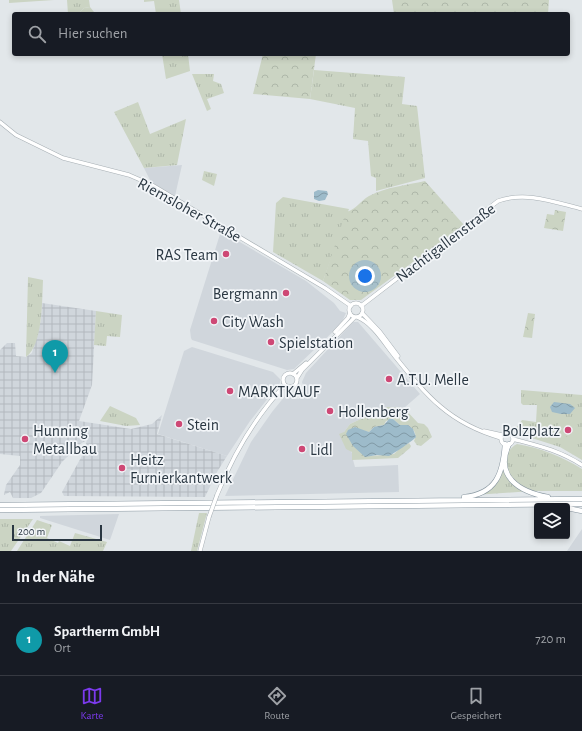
<!DOCTYPE html>
<html lang="de">
<meta charset="utf-8">
<style>
:root{--surface:#171b24;--page:#242831;--text:#f1f3f6;--muted:#9ea1a6;--line:#363941;--accent:#7c3aed}
body{margin:0;font-family:"Alegreya Sans",sans-serif;background:var(--page);color:var(--text)}
.controls{position:absolute;right:12px;bottom:12px;display:grid;overflow:hidden;border-radius:4px;box-shadow:0 2px 6px #0003}
.controls button{width:36px;height:36px;display:grid;place-items:center;padding:0;border:0;border-bottom:1px solid var(--line);background:var(--surface);color:var(--text);font:20px sans-serif}
.scale{position:absolute;left:12px;bottom:10px;width:90px;box-sizing:border-box;padding-left:4px;border:2px solid #2a3742;border-top:0;font-size:11px;line-height:14px;white-space:nowrap;color:#2a3742;-webkit-text-stroke:3px #f2f5f8;paint-order:stroke}
.you{position:absolute;left:365px;top:276px;width:14px;height:14px;margin:-10px;border:3px solid #fff;border-radius:50%;background:#1a73e8;box-shadow:0 0 0 6px #1a73e833}
.badge{display:grid;place-items:center;width:26px;height:26px;border-radius:50%;background:var(--accent);color:#fff;font-size:13px;font-weight:700}
.pin{position:absolute;translate:-50% -33px;filter:drop-shadow(0 1px 2px #0008)}
.pin::after{content:'';position:absolute;top:21px;width:14px;height:12px;background:inherit;clip-path:polygon(0 0,100% 0,50% 100%)}
.list{margin:0;padding:0;list-style:none}
h2{display:flex;justify-content:space-between;align-items:center;height:52px;margin:0;padding:0 16px;font-size:17px}
h2 small{font-size:13px;font-weight:400;color:var(--muted)}
.list li{display:grid;grid-template-columns:26px 1fr auto;gap:12px;align-items:center;box-sizing:border-box;height:72px;padding:0 16px;border-top:1px solid var(--line)}
.list b{display:block;font-size:15px;white-space:nowrap}
.list p{margin:0;font-size:13px;white-space:nowrap;color:var(--muted)}
.list em{font-size:13px;font-style:normal;color:var(--muted)}
.icon{flex:none;width:22px;height:22px;fill:none;stroke:currentColor;stroke-width:2;stroke-linecap:round;stroke-linejoin:round}
.map{position:relative;flex:none;width:582px;height:551px;overflow:hidden}
.search{position:absolute;background:var(--surface);box-shadow:0 2px 6px #0003;left:12px;right:12px;top:12px;height:44px;display:flex;align-items:center;gap:10px;box-sizing:border-box;padding:0 14px;border-radius:4px;color:var(--muted);font-size:15px}
.sheet{height:124px;background:var(--surface)}
nav{display:flex;justify-content:space-around;align-items:center;box-sizing:border-box;height:56px;border-top:1px solid var(--line);background:var(--surface);font-size:11px;color:var(--muted)}
nav a{display:grid;justify-items:center;gap:2px}
nav .on{color:var(--accent)}
.map>svg:first-child{display:block}
</style>
<div class="map">
<svg width="582" height="551" viewBox="0 0 582 551">
<defs>
<pattern id="industrial-grid" width="8" height="8" patternUnits="userSpaceOnUse"><rect width="8" height="8" fill="#d0d6dc"/><path d="M0 4h8M4 0v8" fill="none" stroke="#b3b8be"/></pattern>
<pattern id="grass-tufts" width="24" height="20" patternUnits="userSpaceOnUse"><rect width="24" height="20" fill="#cbd4c3"/><path d="M3 7l-1-3M5 7V3M7 7l1-3M15 17l-1-3M17 17v-4M19 17l1-3" fill="none" stroke="#aeb7a9"/></pattern>
<pattern id="forest-crowns" width="20" height="18" patternUnits="userSpaceOnUse"><rect width="20" height="18" fill="#cbd4c3"/><path d="M2 6a3 3 0 1 1 6 0M12 15a3 3 0 1 1 6 0" fill="none" stroke="#aeb7a9"/></pattern>
<pattern id="water-waves" width="16" height="10" patternUnits="userSpaceOnUse"><rect width="16" height="10" fill="#9dbbca"/><path d="M0 5q4-4 8 0t8 0" fill="none" stroke="#8099a6"/></pattern>
</defs>
<rect width="100%" height="100%" fill="#e2e7ea"/>
<path fill="#d0d6dc" d="M182,165L175,196L151,182L144,168Z
M221,231L306,281L334,303L340,311L346,313L341,324L294,369L287,370L192,340L191,338L190,330Z
M353,322H358L420,394L404,408L387,407L350,424L344,432L353,456V460L355,467L398,465L399,492L225,496L251,442L272,412L285,396L299,399L305,391L302,382L306,373Z
M192,347L273,372L280,379V383L250,421L227,456L158,434L184,351Z
M119,514L110,540L40,518V516Z
M582,529V551H567Z"/>
<path fill="url(#industrial-grid)" d="M42,303L96,311L92,385L79,421L131,429L152,424L162,415L157,434L227,456L217,472L205,497L64,496L62,492L83,454L87,440L80,444L62,462L41,493L31,498H13L10,492L4,495L6,485L20,465V456L0,454V350L7,343H15L16,356L26,357L32,353L41,320Z"/>
<path fill="url(#grass-tufts)" d="M9,0H54L9,3Z
M67,0H89L90,7L84,8L78,14H68Z
M144,0H179L181,14H156L154,1L144,2Z
M162,54H188L190,71L166,79Z
M314,70L405,77L402,104L417,106L425,178L376,191V178L371,176L368,141L353,139L355,108L310,99Z
M192,74H214L213,81L221,84L224,93L207,99L211,109L207,111Z
M138,102L150,134L186,119L177,165L144,168L114,112Z
M204,171L217,174L214,186L202,180Z
M283,197L349,209L323,281L273,252L276,203Z
M28,277L43,280C42,300 43,345 26,357Z
M96,311L122,315L120,337L107,336L106,346L94,345Z
M521,390L582,395V460L560,447L519,434L516,428L522,420L536,422L537,405H523L521,403Z
M110,406L136,418L140,425L126,426L100,421Z
M517,444C541,448 561,456 582,469V491H532L474,495C479,493 485,491 488,488C501,477 503,450 517,444Z
M199,513H207L197,551H191Z
M0,519H33L11,551H0Z
M37,520L52,525L47,538L58,543L59,541L70,546L75,533L107,542L103,551H17Z"/>
<path fill="url(#forest-crowns)" d="M392,0H549L548,14H394Z
M90,7L94,12L100,14H78L84,8Z
M263,54H316L310,99L253,94Z
M425,181L464,225L361,300H350L323,281L346,212C357,209 360,201 369,196C386,187 407,185 425,181Z
M555,210L566,212L563,231L544,228L547,214L554,215Z
M528,313L535,314L532,338L523,337Z
M387,407L404,408L418,423L424,424L428,428L432,437L421,446L417,445L414,441C418,433 413,429 408,425H400L393,419L386,421L384,425L374,427L369,432L361,430L372,456L394,454L401,447L409,443L411,446L410,448L398,458L352,460V452L346,449L339,434L344,432L350,424Z"/>
<path fill="#cbd4c3" d="M559,421L580,429L576,440L555,432Z"/>
<path fill="url(#water-waves)" d="M318,190L327,191L328,194L325,200L319,201L314,199V192Z
M554,402L570,404L575,408L570,414H561L552,412L550,407Z
M389,419H393L400,425H408L413,429L416,437C414,440 393,454 389,456L377,455L365,457L353,446L346,434L348,430L355,427L369,432L374,427L384,425Z"/>
<g fill="none" stroke-linecap="round" stroke-linejoin="round">
<g stroke="#a7afb4" stroke-width="4.5">
<path id="secondary" d="M0,122L16,135L63,158L129,175L152,185L325,288L351,306
M349 310a7 7 0 1 1 14 0a7 7 0 1 1-14 0Z
M361,306L498,201C526,191 554,202 582,209
M362,313L380,332L398,356
M357,317C372,323 383,341 393,354C426,395 448,423 501,438
M335,332L348,318L350,313
M283 380a7 7 0 1 1 14 0a7 7 0 1 1-14 0Z
M293,374L306,363
M297,378L302,370L355,317
M484,431L502,435
M501 439a6 6 0 1 1 12 0a6 6 0 1 1-12 0Z
M513,439C539,446 558,450 582,465
M217,495C233,455 256,416 285,385
M200,551L209,517"/>
</g>
<g stroke="#8997a1" stroke-width="5.5">
<path id="highway" d="M509,444C494,477 520,492 548,497
M464,497C496,494 503,474 505,444
M0,505L582,499
M567,508L582,511
M0,510L582,504"/>
</g>
<use href="#secondary" stroke="#fff" stroke-width="3.5"/>
<use href="#highway" stroke="#fff" stroke-width="4.5"/>
<g stroke="#a7afb4" stroke-width="4.5" stroke-linecap="butt">
<path id="secondary-bridge" d="M209,517L217,495"/>
</g>
<use href="#secondary-bridge" stroke="#fff" stroke-width="3.5"/>
</g>
<g fill="#ce4875" stroke="#f2f5f8" stroke-width="1.5">
<circle cx="226" cy="254" r="4"/>
<circle cx="286" cy="293" r="4"/>
<circle cx="214" cy="321" r="4"/>
<circle cx="271" cy="342" r="4"/>
<circle cx="389" cy="379" r="4"/>
<circle cx="230" cy="391" r="4"/>
<circle cx="330" cy="411" r="4"/>
<circle cx="179" cy="424" r="4"/>
<circle cx="568" cy="430" r="4"/>
<circle cx="25" cy="439" r="4"/>
<circle cx="302" cy="449" r="4"/>
<circle cx="122" cy="468" r="4"/>
</g>
<g text-anchor="middle" stroke-width="3.5" stroke-linejoin="round" paint-order="stroke">
<g font-size="16" fill="#2a3742" stroke="#f2f5f8">
<text transform="translate(190 209) rotate(29)" y="6">Riemsloher Straße</text>
<text transform="translate(445 242) rotate(-37)" y="6">Nachtigallenstraße</text>
</g>
<g font-size="16" fill="#2a3742" stroke="#f2f5f8" text-anchor="start">
<text x="218" y="260" text-anchor="end">RAS Team</text>
<text x="278" y="299" text-anchor="end">Bergmann</text>
<text x="222" y="327">City Wash</text>
<text x="279" y="348">Spielstation</text>
<text x="397" y="385">A.T.U. Melle</text>
<text x="238" y="397">MARKTKAUF</text>
<text x="338" y="417">Hollenberg</text>
<text x="187" y="430">Stein</text>
<text x="33" y="436">Hunning<tspan x="33" dy="18">Metallbau</tspan></text>
<text x="560" y="436" text-anchor="end">Bolzplatz</text>
<text x="310" y="455">Lidl</text>
<text x="130" y="465">Heitz<tspan x="130" dy="18">Furnierkantwerk</tspan></text>
</g>
</g>
</svg>
<div class="controls">
<button><svg class="icon" aria-label="layers" viewBox="0 0 24 24"><path d="M12 4l9 5-9 5-9-5zM3 14l9 5 9-5"/></svg></button>
</div>
<div class="scale">200 m</div>
<div class="you"></div>
<div class="pin badge" style="left:55px;top:373px;background:#0f9aa8">1</div>
<div class="search"><svg class="icon" aria-label="search" viewBox="0 0 24 24"><circle cx="10" cy="10" r="6"/><path d="M15 15l6 6"/></svg>Hier suchen</div>
</div>
<section class="sheet">
<h2>In der Nähe<small></small></h2>
<ul class="list">
<li><span class="badge" style="background:#0f9aa8">1</span><div><b>Spartherm GmbH</b><p>Ort</p></div><em>720 m</em></li>
</ul>
</section>
<nav>
<a class="on"><svg class="icon" aria-label="map" viewBox="0 0 24 24"><path d="M3 6l6-2 6 2 6-2v14l-6 2-6-2-6 2zM9 4v14M15 6v14"/></svg>Karte</a>
<a><svg class="icon" aria-label="directions" viewBox="0 0 24 24"><path d="M12 3l9 9-9 9-9-9zM9 14v-3h6M13 9l2 2-2 2"/></svg>Route</a>
<a><svg class="icon" aria-label="saved" viewBox="0 0 24 24"><path d="M7 4h10v16l-5-4-5 4z"/></svg>Gespeichert</a>
</nav>
